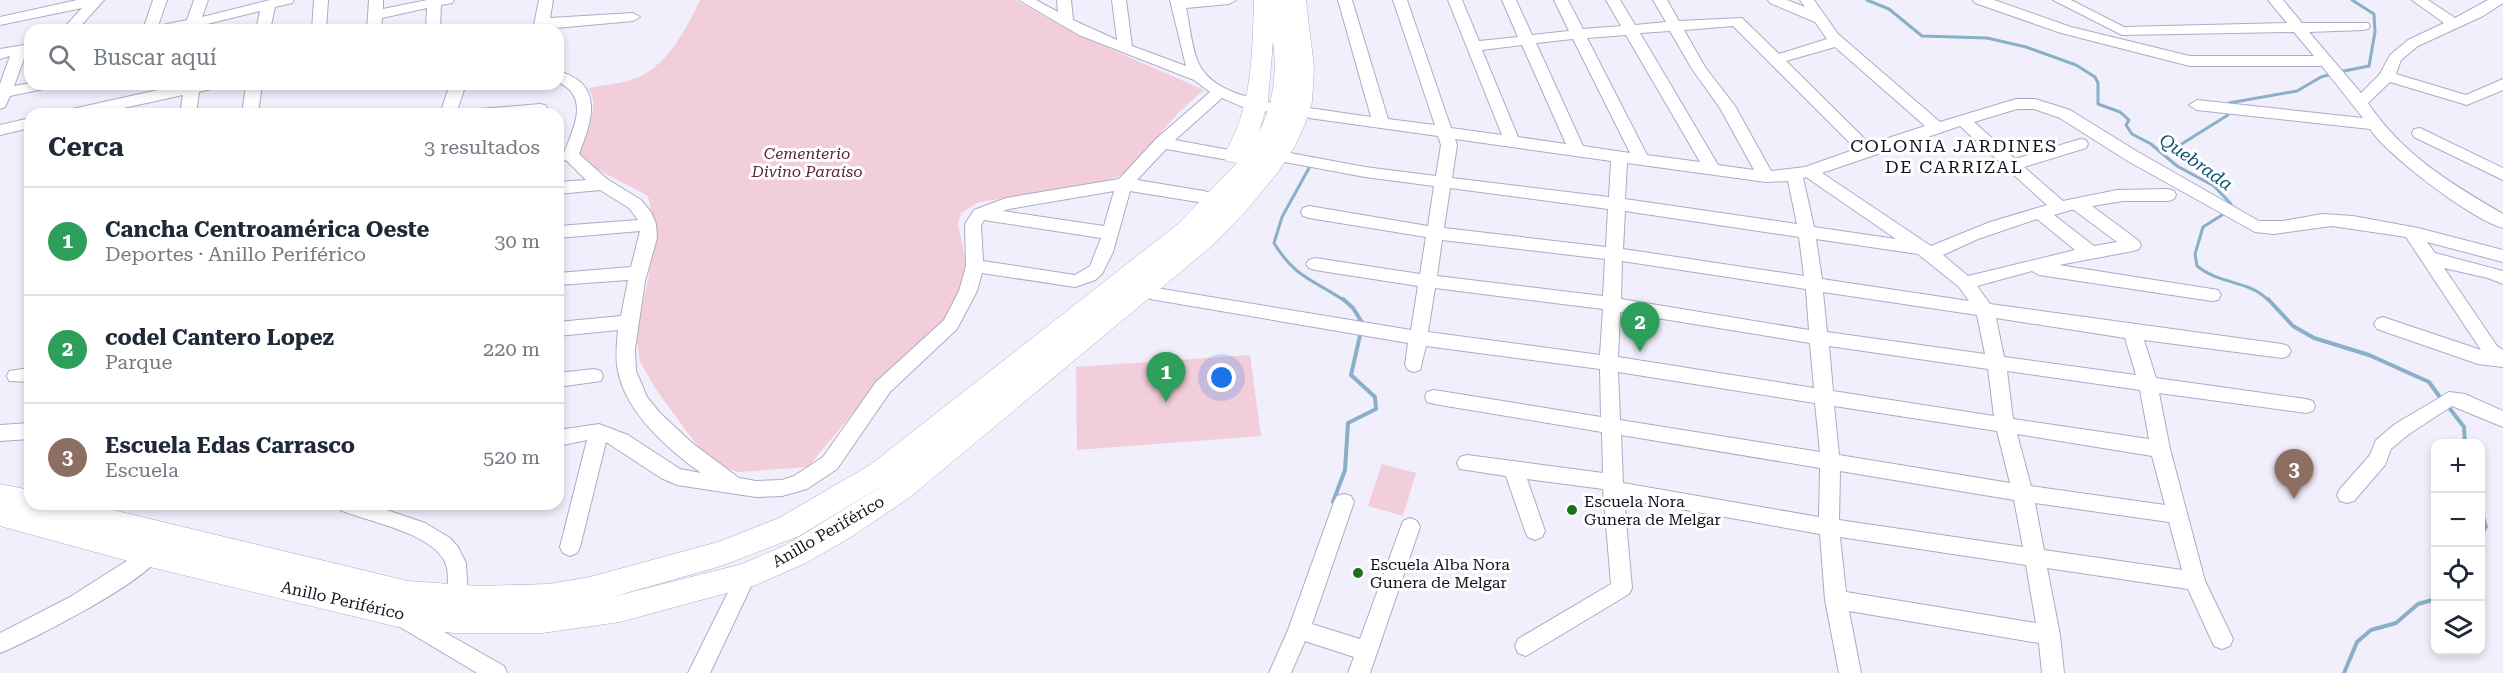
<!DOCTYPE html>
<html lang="es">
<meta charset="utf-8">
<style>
:root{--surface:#fff;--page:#f2f2f3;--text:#1f2937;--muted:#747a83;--line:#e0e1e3;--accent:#1c711c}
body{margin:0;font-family:"Roboto Serif",serif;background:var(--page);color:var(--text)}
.controls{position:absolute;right:18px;bottom:18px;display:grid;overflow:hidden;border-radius:12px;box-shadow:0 3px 9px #0003}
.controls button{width:54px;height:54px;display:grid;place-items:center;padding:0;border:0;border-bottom:2px solid var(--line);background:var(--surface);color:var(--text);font:30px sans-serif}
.you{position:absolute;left:1222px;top:378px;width:21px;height:21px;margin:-15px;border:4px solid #fff;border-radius:50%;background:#1a73e8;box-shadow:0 0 0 9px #1a73e833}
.badge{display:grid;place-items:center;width:39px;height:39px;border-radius:50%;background:var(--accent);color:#fff;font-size:20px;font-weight:700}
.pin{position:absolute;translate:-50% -50px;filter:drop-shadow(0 2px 3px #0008)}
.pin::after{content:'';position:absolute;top:32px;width:21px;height:18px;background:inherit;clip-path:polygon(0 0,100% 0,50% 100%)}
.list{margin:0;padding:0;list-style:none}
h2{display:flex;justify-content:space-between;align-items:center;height:78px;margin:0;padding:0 24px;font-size:26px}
h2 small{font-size:20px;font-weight:400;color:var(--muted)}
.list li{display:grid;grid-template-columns:39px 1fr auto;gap:18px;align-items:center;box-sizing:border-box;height:108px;padding:0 24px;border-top:2px solid var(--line)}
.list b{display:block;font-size:22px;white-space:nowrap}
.list p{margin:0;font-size:20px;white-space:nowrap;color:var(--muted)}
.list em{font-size:20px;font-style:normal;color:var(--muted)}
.icon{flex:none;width:33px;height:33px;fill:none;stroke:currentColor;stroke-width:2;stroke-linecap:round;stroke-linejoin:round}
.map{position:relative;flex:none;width:2503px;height:673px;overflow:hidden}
.search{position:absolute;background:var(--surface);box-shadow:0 3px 9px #0003;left:24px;top:24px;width:540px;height:66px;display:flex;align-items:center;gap:15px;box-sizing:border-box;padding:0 21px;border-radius:18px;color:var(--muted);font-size:22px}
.panel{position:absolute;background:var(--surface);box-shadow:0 3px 9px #0003;left:24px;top:108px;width:540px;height:402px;border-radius:18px}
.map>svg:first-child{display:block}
</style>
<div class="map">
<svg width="2503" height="673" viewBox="0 0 2503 673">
<rect width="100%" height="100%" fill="#f2effd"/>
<path fill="#f2cdda" d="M700,0H1015L1074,33L1204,90L1179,112L1125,174L1093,185L979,202L961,213L958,224L967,268L956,300L943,323L879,381L808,467L738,472L710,463L657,391L640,362L636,334L649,275L655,229L648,196L587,164L579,154C582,129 602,114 589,88C603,85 618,84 631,80C665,70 686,30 700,0Z
M1250,355L1261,436L1077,450L1076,367Z
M1382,464L1416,473L1403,516L1368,506Z"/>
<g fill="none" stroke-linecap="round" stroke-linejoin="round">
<path stroke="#89b0c6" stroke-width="3" d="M1867,0L1889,9L1922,36L1987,38L2026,47L2076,65L2095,77L2098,83V104L2120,112L2129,120L2126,125L2132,134L2151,144L2177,166L2214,186L2231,204L2222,215L2203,227L2195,254L2197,266C2220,285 2250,280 2269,301
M2339,72L2369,66L2375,32L2374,14L2352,0
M2164,155L2228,115L2229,103L2297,91L2321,77L2332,74
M1309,168L1282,217L1274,243C1295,278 1314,280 1345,301"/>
<path stroke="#89b0c6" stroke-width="4" d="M1343,299L1353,308L1363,324
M2268,299L2293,326L2314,338L2369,355L2429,382L2442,400
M2447,405L2464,427L2465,444
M1333,502L1345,470L1348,423L1376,409L1375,397L1351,375L1361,331
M2480,507L2486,527L2480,536
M2344,673L2357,642L2371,630L2396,623L2418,604L2436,599"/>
<g stroke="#afa9c9" stroke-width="2">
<path id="minor" d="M77,0H104L77,30H62L82,8L0,25V17Z
M153,0H167L158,26L187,20L194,0H208L202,17L270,0H294L292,3L275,7L270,30H256L260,11L183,30H143Z
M314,0H328L326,30H312Z
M369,0H383V9L427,0H454L452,3L441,5L440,30H426L427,8L382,18L381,30H367Z
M539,0H553L550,18L633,13L640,17L633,21L533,30Z
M1019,0H1036L1058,12L1057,0H1071L1073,20L1117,40L1112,0H1126L1132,46L1186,66L1170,0H1236L1229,4L1186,8C1190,25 1191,46 1198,62C1210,90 1247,97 1272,103L1275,107C1264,120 1235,103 1222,98L1175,140L1240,152L1242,156L1240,160L1234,161L1166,149L1137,180L1204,191L1210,193L1212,197L1210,201L1204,203L1130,191L1113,252L1102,274L1095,280L1075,287L982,273L977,291L957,329L890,392L837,469L807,489L782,496L756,497L677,485L661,478L606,442L580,547L577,553L570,556L563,553L560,547L587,440L558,446V430L599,424L628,435L680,469L701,473C668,449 626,413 618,371C615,358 617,343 618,330L558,336V322L621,316L628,280L558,285V273L631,267L640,231L558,238V226L638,220L629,208L600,190L558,194V182L586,180L566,160L558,164V154L563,155C573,130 591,97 558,82V71C605,84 592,120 579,154L607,179L641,200L651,212L656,224L657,238L645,281L635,349L636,371L647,397L660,413L692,443L739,478L756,481L782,480L794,476L823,457L876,382L944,320L959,291L966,266L965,224L974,210L1006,198L1119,179L1156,139L1210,92L1194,80L1079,35ZM1114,191L1104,226L1003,211L1009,209ZM984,220L1101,238L1090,266L1075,275L983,261L981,225Z
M1338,0H1352L1388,119L1435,125L1393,0H1407L1451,128L1502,135L1448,0H1462L1479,41L1518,37L1502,0H1516L1532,35L1569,31L1554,0H1568L1583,29L1621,26L1606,0H1620L1635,25L1666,22L1653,0H1667L1679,21L1742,18L1779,54L1827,39L1815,22L1770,3L1768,0H1787L1805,7L1800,0H1814L1838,34L1940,122L2016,99H2035L2070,110L2138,152L2259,221H2283L2322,214L2353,216L2418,228L2503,250V262L2427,242L2435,253L2503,271V284L2488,278L2444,268L2497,346L2503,350V367L2478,364L2377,329L2374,324L2377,319L2383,317L2481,350L2406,237L2332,226L2274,234L2255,232L2126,160L2060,118L2034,109H2017L1974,122L2015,159L2080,139L2086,140L2088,144L2086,148L2024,167L2063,201L2117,190L2168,189L2174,191L2176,195L2174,199L2168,201H2123L2092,206L2139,241L2141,245L2139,249L2133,251L2059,265L2212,289L2218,290L2221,295L2218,300L2212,301L2039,275L2032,271L1977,286L1990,304L2282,344L2288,346L2291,351L2288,356L2282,358L2144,340L2156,378L2306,399L2313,401L2315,406L2313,411L2306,413L2159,393L2170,449L2205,581L2233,639L2230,646L2222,649L2214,646L2188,589L2047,568L2060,635L2064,673H2042L2039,643L1849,611L1861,673H1839L1825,600L1820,534L1624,499L1632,588L1629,594L1526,656L1518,653L1515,646L1518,639L1611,584L1603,489L1527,479L1545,531L1542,537L1535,540L1528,537L1525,531L1506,476L1460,469L1457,463L1460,457L1467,455L1603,473L1602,432L1434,404L1427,402L1425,397L1427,392L1434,390L1601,417L1600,369L1426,346L1420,370L1414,372L1408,370L1405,365L1408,343L1156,300L1150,299L1147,294L1150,289L1156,288L1411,330L1418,286L1315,270L1309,268L1306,264L1309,260L1315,258L1420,274L1426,237L1309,218L1303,216L1301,212L1303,208L1309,206L1428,226L1434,186L1365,177L1290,163L1284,162L1282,158L1284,154L1290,153L1365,167L1436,176L1441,145L1438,136L1309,118L1301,113L1309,108L1371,117ZM1733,26L1856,149L1805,167L1771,171L1735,106L1705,67L1684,30ZM1670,31L1692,69L1720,108L1754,170L1718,165L1640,33ZM1626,35L1700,162L1647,155L1587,38ZM1573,39L1630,153L1583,146L1536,43ZM1522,45L1566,144L1518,137L1482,50ZM1835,47L1925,126L1870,144L1786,61ZM1960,126L2047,205L1990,222L1931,246L1822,173ZM1455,139L1611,161L1609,197L1452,178L1457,145ZM1627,163L1766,182L1788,181L1797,224L1625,199ZM1806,177L1896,239L1814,227L1803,178ZM1450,188L1608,209L1606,247L1444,228ZM2071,210H2074L2117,242L2094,246L2054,215ZM1625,211L1799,237L1804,276L1623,249ZM2037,219L2075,250L1968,276L1943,255L1978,239ZM1816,239L1918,254L1959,287L1969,301L1822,279ZM1442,240L1605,259L1603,296L1437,276ZM1622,261L1806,289L1809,330L1621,299ZM1435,288L1603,309L1600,355L1428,332ZM1823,292L1977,315L1985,354L1827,332ZM1620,312L1810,343L1814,388L1618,357ZM1996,318L2125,338L2136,375L2004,357ZM1829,346L1988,369L1994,416L1833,391ZM2007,371L2140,390L2149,439L2013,419ZM1618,372L1815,403L1820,452L1620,420ZM1834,406L1997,431L2010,483L1839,455ZM2017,434L2152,456L2165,505L2031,486ZM1621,435L1820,468L1819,517L1623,483ZM1840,471L2014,500L2023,547L1839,520ZM2035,503L2169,522L2182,570L2044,550ZM1840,537L2026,565L2036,623L1846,592Z
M1973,0H1994L2071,27L2190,56H2314L2294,32L2122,35L2053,0H2071L2124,27L2287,23L2268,0H2283L2302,23H2368L2370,26L2368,29L2363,30L2309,32L2361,93L2380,74L2390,55L2408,40L2444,23L2412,0H2428L2455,18L2488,0H2503V3L2483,16L2418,46L2401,60L2396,74L2466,95L2503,79V90L2467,105L2390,82L2368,103C2403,155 2450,183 2503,214V228C2471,219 2388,156 2370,129L2197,110L2189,105L2197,100L2363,118L2322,66H2190L2061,33L1975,3Z
M30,44V52L26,53L14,86L30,83L56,84L53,87L10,96L5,107L0,109V84L10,56L0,59V49Z
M185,84H222L219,87L199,92L196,114H180L183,95L96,114H64L72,109Z
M246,84H262L258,114H242Z
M450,84H466L456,114H440Z
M540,104L545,105L548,109L545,113L472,114L480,109Z
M30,118V128L0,135V125Z
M2420,128L2503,168V180L2414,137L2412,133L2414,129Z
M30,368V382L9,381L7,376L9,371Z
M594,369L601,371L603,376L601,381L558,387V373Z
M2449,392L2465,394L2503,411V427L2452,406L2409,434L2391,449L2385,465L2354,501L2347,503L2340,501L2337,495L2340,489L2370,455L2376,440L2395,424Z
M30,423V439L0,441V425Z
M1344,494L1351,496L1354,502L1312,624L1360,639L1403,521L1410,518L1417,521L1420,527L1370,673H1348L1354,657L1305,641L1291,673H1269L1288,630L1334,502L1337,496Z
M337,504H369L425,523L450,538L458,547L466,563L468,599L465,606L458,608L451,606C444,592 452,574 444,560C428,532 369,522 340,510Z
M150,546L157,549L160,555C148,581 30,641 0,653V633L70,597Z
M746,567L753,570L756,576L710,673H688L739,570Z
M402,608L504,666L507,673H477L395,624L391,617L395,610Z"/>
</g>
<g stroke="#afa9c9" stroke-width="1">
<path id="highway" d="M1254,0H1306L1314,68L1312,102L1305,124L1295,146L1278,172L1246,211L1213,245L910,497L851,537L806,563L756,585L620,622L542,633H455L398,627L150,567L0,526V484L30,490V504H88L408,581L479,586L549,584L590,577L718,542L779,518L870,465L1178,224L1237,163L1226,161L1223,156C1253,108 1252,55 1254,0ZM1273,41C1277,74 1274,103 1259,132L1268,101ZM890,481L786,545L742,564L612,597L721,566L799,536Z"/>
</g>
<use href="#minor" fill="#fff" fill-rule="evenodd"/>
<use href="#highway" fill="#fff" fill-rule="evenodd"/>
</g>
<g fill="#1c711c" stroke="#fff" stroke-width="2">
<circle cx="1572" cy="510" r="6"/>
<circle cx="1358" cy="573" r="6"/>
</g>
<g text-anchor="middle" stroke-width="6" stroke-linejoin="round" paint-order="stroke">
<g font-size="16" font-style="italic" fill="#5b273e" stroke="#fff">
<text x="807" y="159">Cementerio<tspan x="807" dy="18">Divino Paraíso</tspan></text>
</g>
<g font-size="16" fill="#15121d" stroke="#fff" text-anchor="start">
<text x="1584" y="507">Escuela Nora<tspan x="1584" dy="18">Gunera de Melgar</tspan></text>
<text x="1370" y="570">Escuela Alba Nora<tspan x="1370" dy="18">Gunera de Melgar</tspan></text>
</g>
<g font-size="16" fill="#15121d" stroke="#fff">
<text transform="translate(828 531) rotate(-30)" y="6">Anillo Periférico</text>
<text transform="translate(343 600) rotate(13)" y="6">Anillo Periférico</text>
</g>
<g font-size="18" letter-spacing="1.5" fill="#15121d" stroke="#fff">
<text x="1954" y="152">COLONIA JARDINES<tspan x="1954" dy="21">DE CARRIZAL</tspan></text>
</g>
<g font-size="18" font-style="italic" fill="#0c5473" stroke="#fff">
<text transform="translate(2196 162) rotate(35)" y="6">Quebrada</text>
</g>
</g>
</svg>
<div class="controls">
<button>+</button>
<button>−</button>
<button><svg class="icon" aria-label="locate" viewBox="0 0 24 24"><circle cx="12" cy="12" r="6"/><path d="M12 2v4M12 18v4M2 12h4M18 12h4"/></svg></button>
<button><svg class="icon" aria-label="layers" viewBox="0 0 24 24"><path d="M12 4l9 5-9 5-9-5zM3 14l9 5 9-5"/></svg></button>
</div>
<div class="you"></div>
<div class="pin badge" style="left:1166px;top:402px;background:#2e9e5b">1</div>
<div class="pin badge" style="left:1640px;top:352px;background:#2e9e5b">2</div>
<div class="pin badge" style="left:2294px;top:499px;background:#8d6e63">3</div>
<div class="search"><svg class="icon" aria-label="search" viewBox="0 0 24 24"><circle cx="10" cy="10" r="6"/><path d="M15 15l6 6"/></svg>Buscar aquí</div>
<section class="panel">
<h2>Cerca<small>3 resultados</small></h2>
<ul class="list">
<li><span class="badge" style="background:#2e9e5b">1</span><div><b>Cancha Centroamérica Oeste</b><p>Deportes · Anillo Periférico</p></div><em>30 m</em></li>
<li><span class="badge" style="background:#2e9e5b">2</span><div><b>codel Cantero Lopez</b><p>Parque</p></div><em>220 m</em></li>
<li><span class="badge" style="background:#8d6e63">3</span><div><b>Escuela Edas Carrasco</b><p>Escuela</p></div><em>520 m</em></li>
</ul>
</section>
</div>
